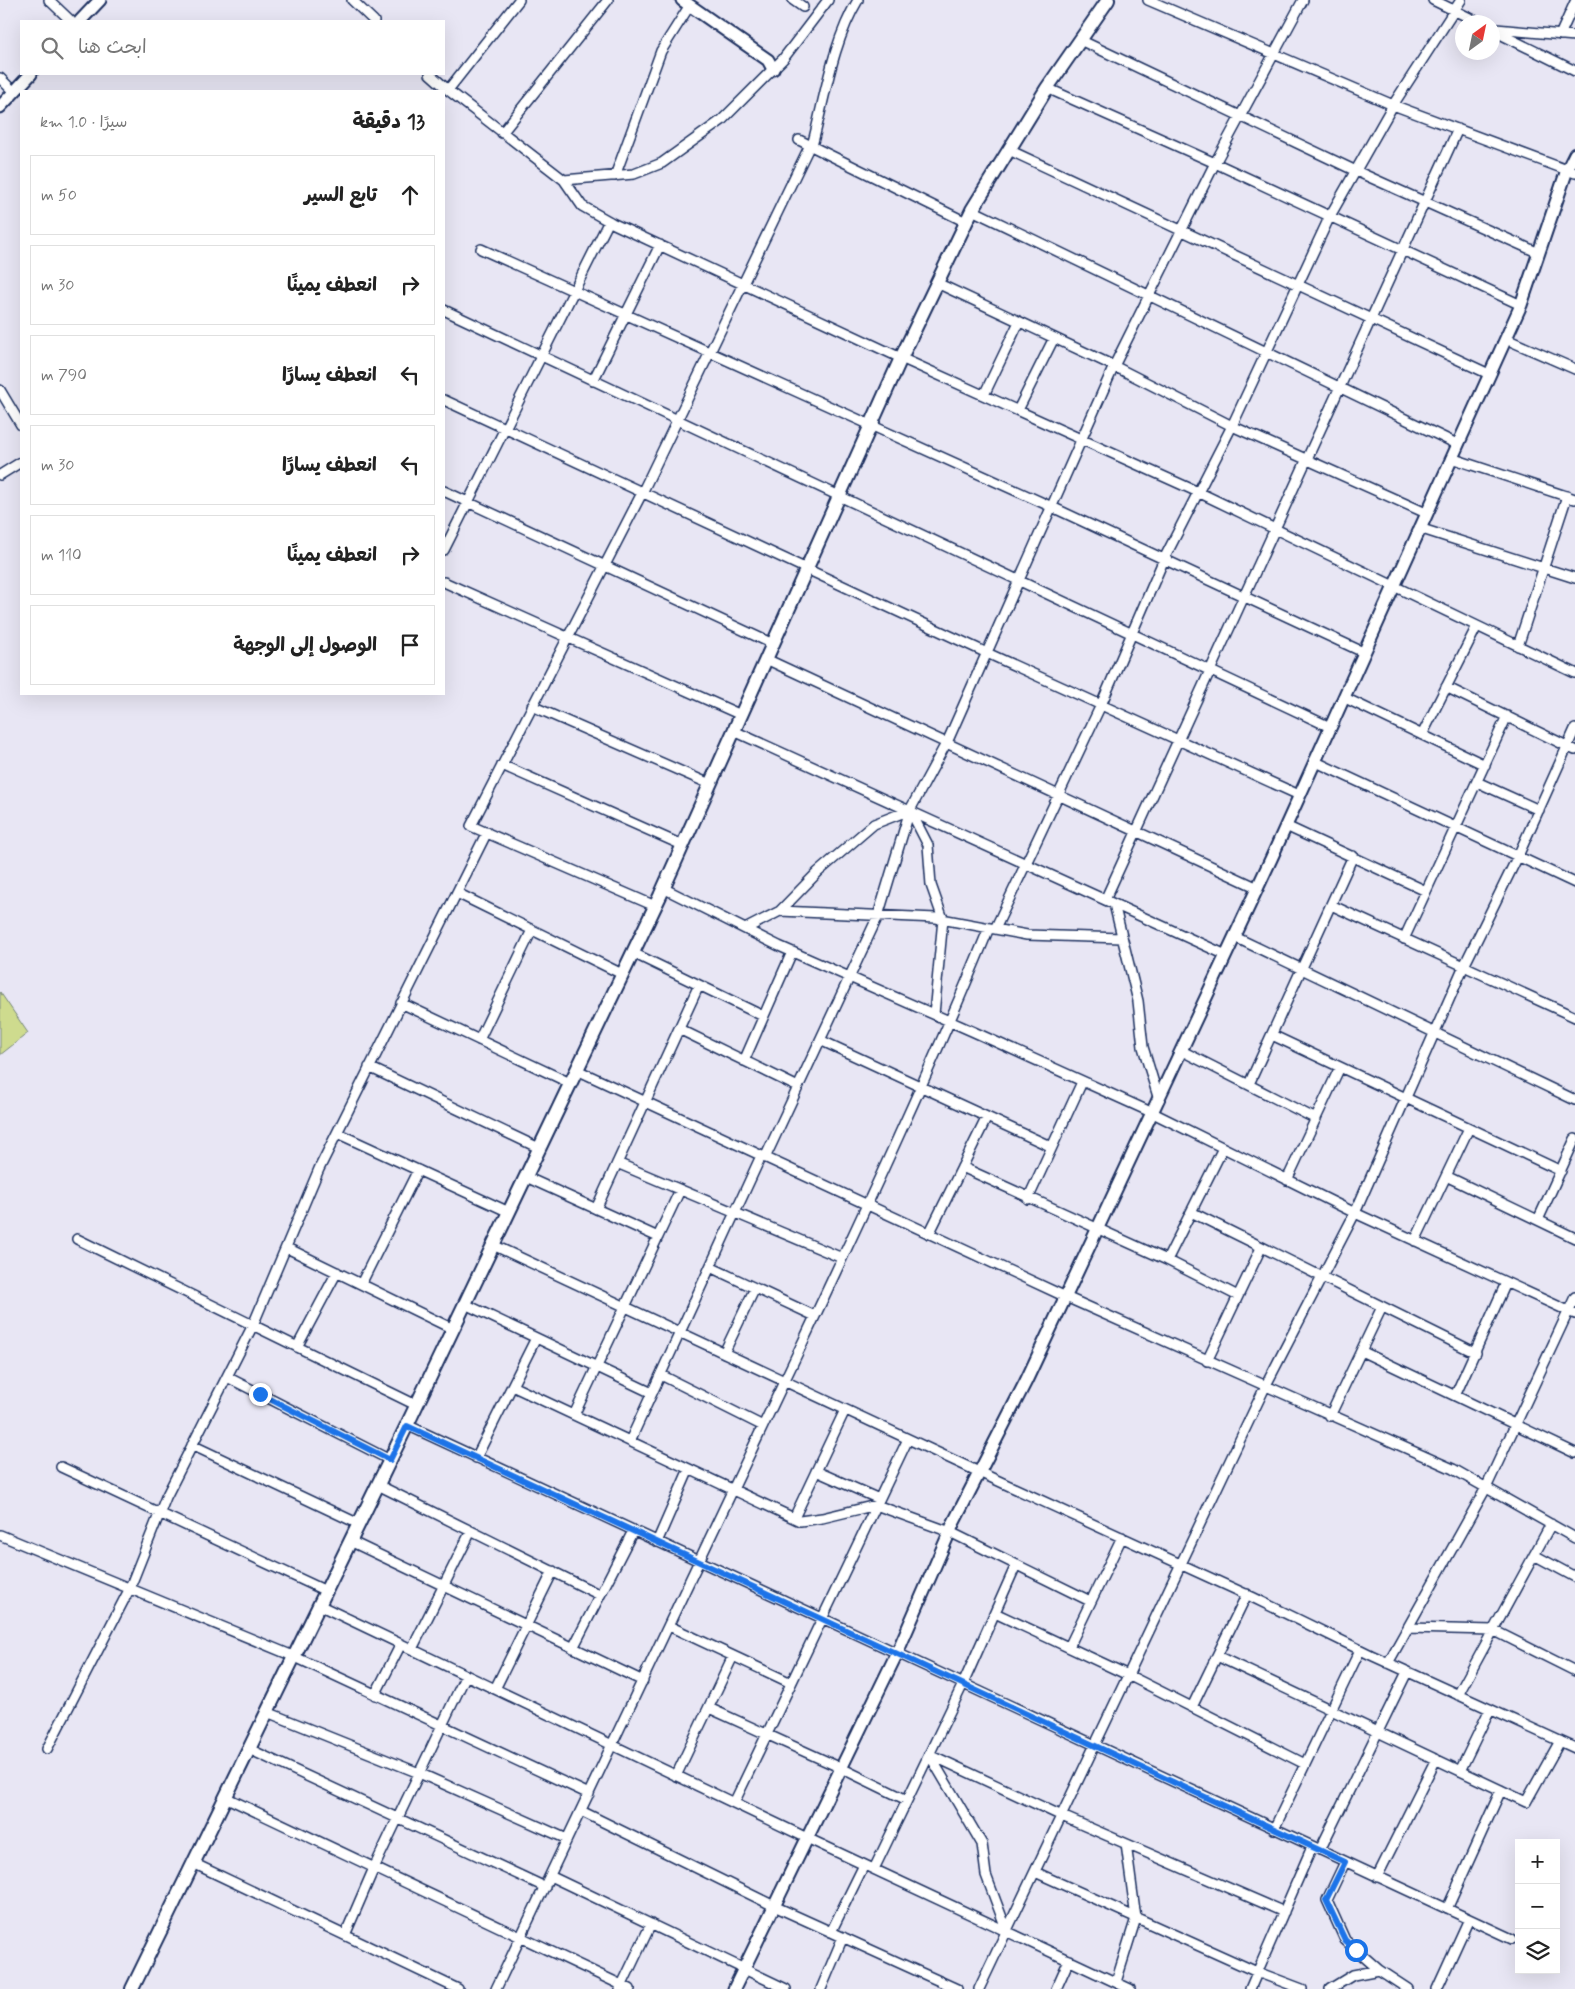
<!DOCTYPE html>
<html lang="ar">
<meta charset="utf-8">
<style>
:root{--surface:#fff;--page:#f6f6f6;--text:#222;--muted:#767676;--line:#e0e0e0}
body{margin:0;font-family:Mynerve,"Playpen Sans Arabic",sans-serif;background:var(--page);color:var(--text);direction:rtl}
.controls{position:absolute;right:15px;bottom:15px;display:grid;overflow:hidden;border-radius:0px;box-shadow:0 5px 20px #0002}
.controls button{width:45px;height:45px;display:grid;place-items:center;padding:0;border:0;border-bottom:1px solid var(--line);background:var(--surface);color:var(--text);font:25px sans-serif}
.compass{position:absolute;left:1455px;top:15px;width:45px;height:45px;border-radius:50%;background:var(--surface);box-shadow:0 5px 20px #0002;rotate:33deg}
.stop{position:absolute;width:15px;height:15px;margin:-11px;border:4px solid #1a73e8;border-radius:50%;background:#fff}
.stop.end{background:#1a73e8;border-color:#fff;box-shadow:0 1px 5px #0008}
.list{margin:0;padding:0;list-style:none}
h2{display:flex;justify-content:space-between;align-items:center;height:65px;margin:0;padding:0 20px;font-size:21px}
h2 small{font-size:16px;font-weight:400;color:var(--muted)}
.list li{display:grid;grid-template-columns:32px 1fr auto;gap:15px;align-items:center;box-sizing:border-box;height:80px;margin:0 10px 10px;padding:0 10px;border:1px solid var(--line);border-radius:0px}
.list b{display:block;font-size:19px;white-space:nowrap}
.list em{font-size:16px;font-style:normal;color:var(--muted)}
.icon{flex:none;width:28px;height:28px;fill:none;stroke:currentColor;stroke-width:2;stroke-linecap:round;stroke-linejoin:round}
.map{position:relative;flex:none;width:1575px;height:1989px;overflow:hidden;direction:ltr}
.search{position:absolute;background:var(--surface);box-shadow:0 5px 20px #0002;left:20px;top:20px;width:425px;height:55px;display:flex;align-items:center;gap:12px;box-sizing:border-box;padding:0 18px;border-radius:0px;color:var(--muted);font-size:19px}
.panel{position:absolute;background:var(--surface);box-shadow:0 5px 20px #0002;left:20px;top:90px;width:425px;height:605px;border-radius:0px;direction:rtl}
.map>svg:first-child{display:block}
</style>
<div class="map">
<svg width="1575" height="1989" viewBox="0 0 1575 1989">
<rect width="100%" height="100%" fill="#e8e6f4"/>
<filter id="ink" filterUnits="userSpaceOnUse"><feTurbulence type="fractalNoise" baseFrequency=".02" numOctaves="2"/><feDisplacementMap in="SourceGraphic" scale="10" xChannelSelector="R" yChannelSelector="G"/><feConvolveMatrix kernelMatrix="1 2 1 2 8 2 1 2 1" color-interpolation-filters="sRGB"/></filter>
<g filter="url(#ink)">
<path fill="#cedb8e" stroke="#748576" d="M0,992L28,1033L0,1055Z"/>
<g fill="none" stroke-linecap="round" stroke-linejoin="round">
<g stroke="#1b2f5e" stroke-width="12">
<path id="minor" d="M49,0L71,21
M352,0L374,21
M793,0L803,7
M1148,0L1393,105L1575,173
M1433,0L1478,22
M1496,29L1575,36
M1492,30L1575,71
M1560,35L1575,2
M1080,40L1356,171L1539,253
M430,74L448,90L564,180L582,206L612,223L901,358L1198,492L1575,673
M0,78L14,92
M1047,88L1215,163L1521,305
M448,90L519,0
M502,133L608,0
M799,140L966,222
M812,146C825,98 832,43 858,0
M1009,150L1489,374
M615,176L661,51L690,5
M564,180L634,174L662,163L722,120L783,59L828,0
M972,210L1457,444
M481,249L1052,507L1363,652
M937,283L1114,366L1232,426L1426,513
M444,310L1330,727
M1506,339L1575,369
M593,381L660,245
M0,390L21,425
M984,395L1019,322
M444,400L987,653L1299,795
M1018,410L1054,338
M1451,458L1575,499
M0,475L21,462
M444,491L773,644
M1419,528L1575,578
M444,550L609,221
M444,582L741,715
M1518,646L1567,496
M766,659L1258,888
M1446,687L1575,750
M1343,697L1485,765
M532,706L710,784
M734,731L1226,955
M1422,735L1477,626
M1314,761L1575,883
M502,765L682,845
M1477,782L1539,810
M1286,826L1426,891
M663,888L779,946L974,1032L1153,1113L1355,1213L1575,1314
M457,893L622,974
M1105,900L1458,129
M1114,904L1138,1001L1143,1047L1159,1100
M1331,905L1575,1017
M655,906L471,826L642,493L810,145
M780,911L818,872L874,824L910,810L928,845L931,885L943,919L934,1014
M745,929L780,911L936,918L1027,935L1122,938
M995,929L1101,705L1164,559L1232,426L1330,216L1393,105L1461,0
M1235,937L1575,1100
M1404,939L1507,716
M633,953L763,1016
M401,1003L570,1083
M679,1029L798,1087
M1272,1035L1561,1171
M479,1040L532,930
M820,1040L1052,1147
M1182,1051L1316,1119
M744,1061L792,952
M369,1067L539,1148
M577,1070L1066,1297L1453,1469L1575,1538
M1249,1084L1353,856
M337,1133L509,1212
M765,1158L878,916L910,810L949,738L1114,366L1215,163L1303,0
M617,1163L842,1258
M962,1167L1167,1260L1238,1296
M1446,1176L1575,1238
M526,1177L658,1237
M1287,1180L1340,1067
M1028,1199L1082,1082
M596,1209L699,985
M1191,1212L1476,1353
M1538,1220L1575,1139
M929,1234L987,1117
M77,1239L416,1405
M1415,1241L1469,1128
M493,1245L979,1472L1252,1597L1371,1655L1575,1748
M287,1248L453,1329
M1167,1260L1223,1148
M710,1267L815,1316
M361,1284L418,1170
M465,1304L652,1393
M297,1347L337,1272
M1361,1351L1575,1453
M724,1353L755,1288
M1207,1361L1261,1248
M661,1375L763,1426
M227,1377L390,1460
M512,1386L800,1521L822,1518L876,1505L950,1532L1090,1601
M1455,1396L1506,1283
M574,1415L680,1190
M1330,1416L1382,1307
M407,1425L1512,1939
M630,1441L761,1156
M192,1445L359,1524
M476,1458L536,1338
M61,1467L326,1591
M816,1471L879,1499
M378,1485L600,1595
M794,1518L845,1410
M0,1535L293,1656L589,1794
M350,1541L643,1681
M657,1542L689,1469
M1534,1555L1575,1577
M319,1605L807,1838L1130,1989
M995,1613L1128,1675L1305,1764
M669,1626L791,1683
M1408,1628L1493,1630L1575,1671
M1069,1647L1122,1537
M573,1648L633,1531
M412,1649L471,1531
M1217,1656L1526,1802L1560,1741
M1388,1663L1486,1488L1575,1297
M495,1689L553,1571
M375,1695L401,1644
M1458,1695L1551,1524
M1192,1707L1247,1594
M709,1708L841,1768L907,1800
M267,1712L419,1773L567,1839
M47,1749L129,1590L166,1497L253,1325L319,1169L487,832
M249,1749L545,1887
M1460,1771L1490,1709
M676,1776L733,1656
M225,1797L630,1989
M734,1803L908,1439
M581,1811L774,1906L957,1989
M1274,1829L1360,1650
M1320,1850L1407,1672
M1345,1862L1327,1900L1345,1940L1379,1970
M193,1863L458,1989
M874,1869L963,1684L1016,1565
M1035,1872L1257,1972L1302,1989
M550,1876L786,1989
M1377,1877L1436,1759
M1447,1909L1501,1790
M1007,1931L986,1875L982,1844L929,1754L1062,1816L1284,1912
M831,1932L864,1865
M345,1935L374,1868L466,1675
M1116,1982L1136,1918L1126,1844
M496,1989C598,1775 700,1561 801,1346C866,1208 931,1069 989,928
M620,1989L651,1924
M821,1989L843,1937
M979,1989L1265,1387L1355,1213L1463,968L1518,856L1575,729
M1056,1989L1069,1960
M1250,1989L1312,1847
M1330,1989L1353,1975L1379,1970L1408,1989
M1437,1989L1469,1919"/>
</g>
<g stroke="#1b2f5e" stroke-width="15">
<path id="tertiary" d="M682,0L768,60L773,69
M80,21L100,0
M0,107L31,74
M734,1989L897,1653L954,1522L1026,1381L1271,859L1521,305L1567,170L1575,154"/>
</g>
<g stroke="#1b2f5e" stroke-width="16">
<path id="secondary" d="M132,1989L407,1425L660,896L901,358L972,210L1047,88L1108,0"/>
</g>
<use href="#minor" stroke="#fff" stroke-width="9"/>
<use href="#tertiary" stroke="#fff" stroke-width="11"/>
<use href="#secondary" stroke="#fff" stroke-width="12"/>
</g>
</g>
<g fill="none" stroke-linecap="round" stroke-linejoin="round" filter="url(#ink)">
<path stroke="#1a73e8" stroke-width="6" d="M260,1394L390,1460L407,1426L1345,1862L1326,1900L1345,1940L1356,1950"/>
</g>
</svg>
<div class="controls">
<button>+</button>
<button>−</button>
<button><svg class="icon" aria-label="layers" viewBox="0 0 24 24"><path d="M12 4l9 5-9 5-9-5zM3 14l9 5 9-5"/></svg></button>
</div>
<svg class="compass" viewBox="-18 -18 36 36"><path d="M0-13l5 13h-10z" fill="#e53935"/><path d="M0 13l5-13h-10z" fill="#767676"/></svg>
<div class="stop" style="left:1356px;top:1950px"></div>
<div class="stop end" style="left:260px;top:1394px"></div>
<div class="search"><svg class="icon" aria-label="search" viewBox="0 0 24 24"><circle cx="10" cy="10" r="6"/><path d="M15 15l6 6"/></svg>ابحث هنا</div>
<section class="panel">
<h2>13 دقيقة<small>سيرًا · 1.0 km</small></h2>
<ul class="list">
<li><svg class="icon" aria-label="ahead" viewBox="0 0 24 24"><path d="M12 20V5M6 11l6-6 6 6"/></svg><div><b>تابع السير</b></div><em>50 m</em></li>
<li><svg class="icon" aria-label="right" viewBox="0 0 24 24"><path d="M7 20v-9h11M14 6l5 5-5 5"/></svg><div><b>انعطف يمينًا</b></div><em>30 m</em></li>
<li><svg class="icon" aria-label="left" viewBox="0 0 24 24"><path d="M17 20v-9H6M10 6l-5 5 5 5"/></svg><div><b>انعطف يسارًا</b></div><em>790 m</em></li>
<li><svg class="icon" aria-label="left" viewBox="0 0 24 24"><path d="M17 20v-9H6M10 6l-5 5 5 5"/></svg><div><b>انعطف يسارًا</b></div><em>30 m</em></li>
<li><svg class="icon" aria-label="right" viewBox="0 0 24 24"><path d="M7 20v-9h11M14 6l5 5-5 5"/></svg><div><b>انعطف يمينًا</b></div><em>110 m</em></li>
<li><svg class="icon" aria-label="arrive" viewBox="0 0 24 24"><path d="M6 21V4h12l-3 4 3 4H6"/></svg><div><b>الوصول إلى الوجهة</b></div></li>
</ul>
</section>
</div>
